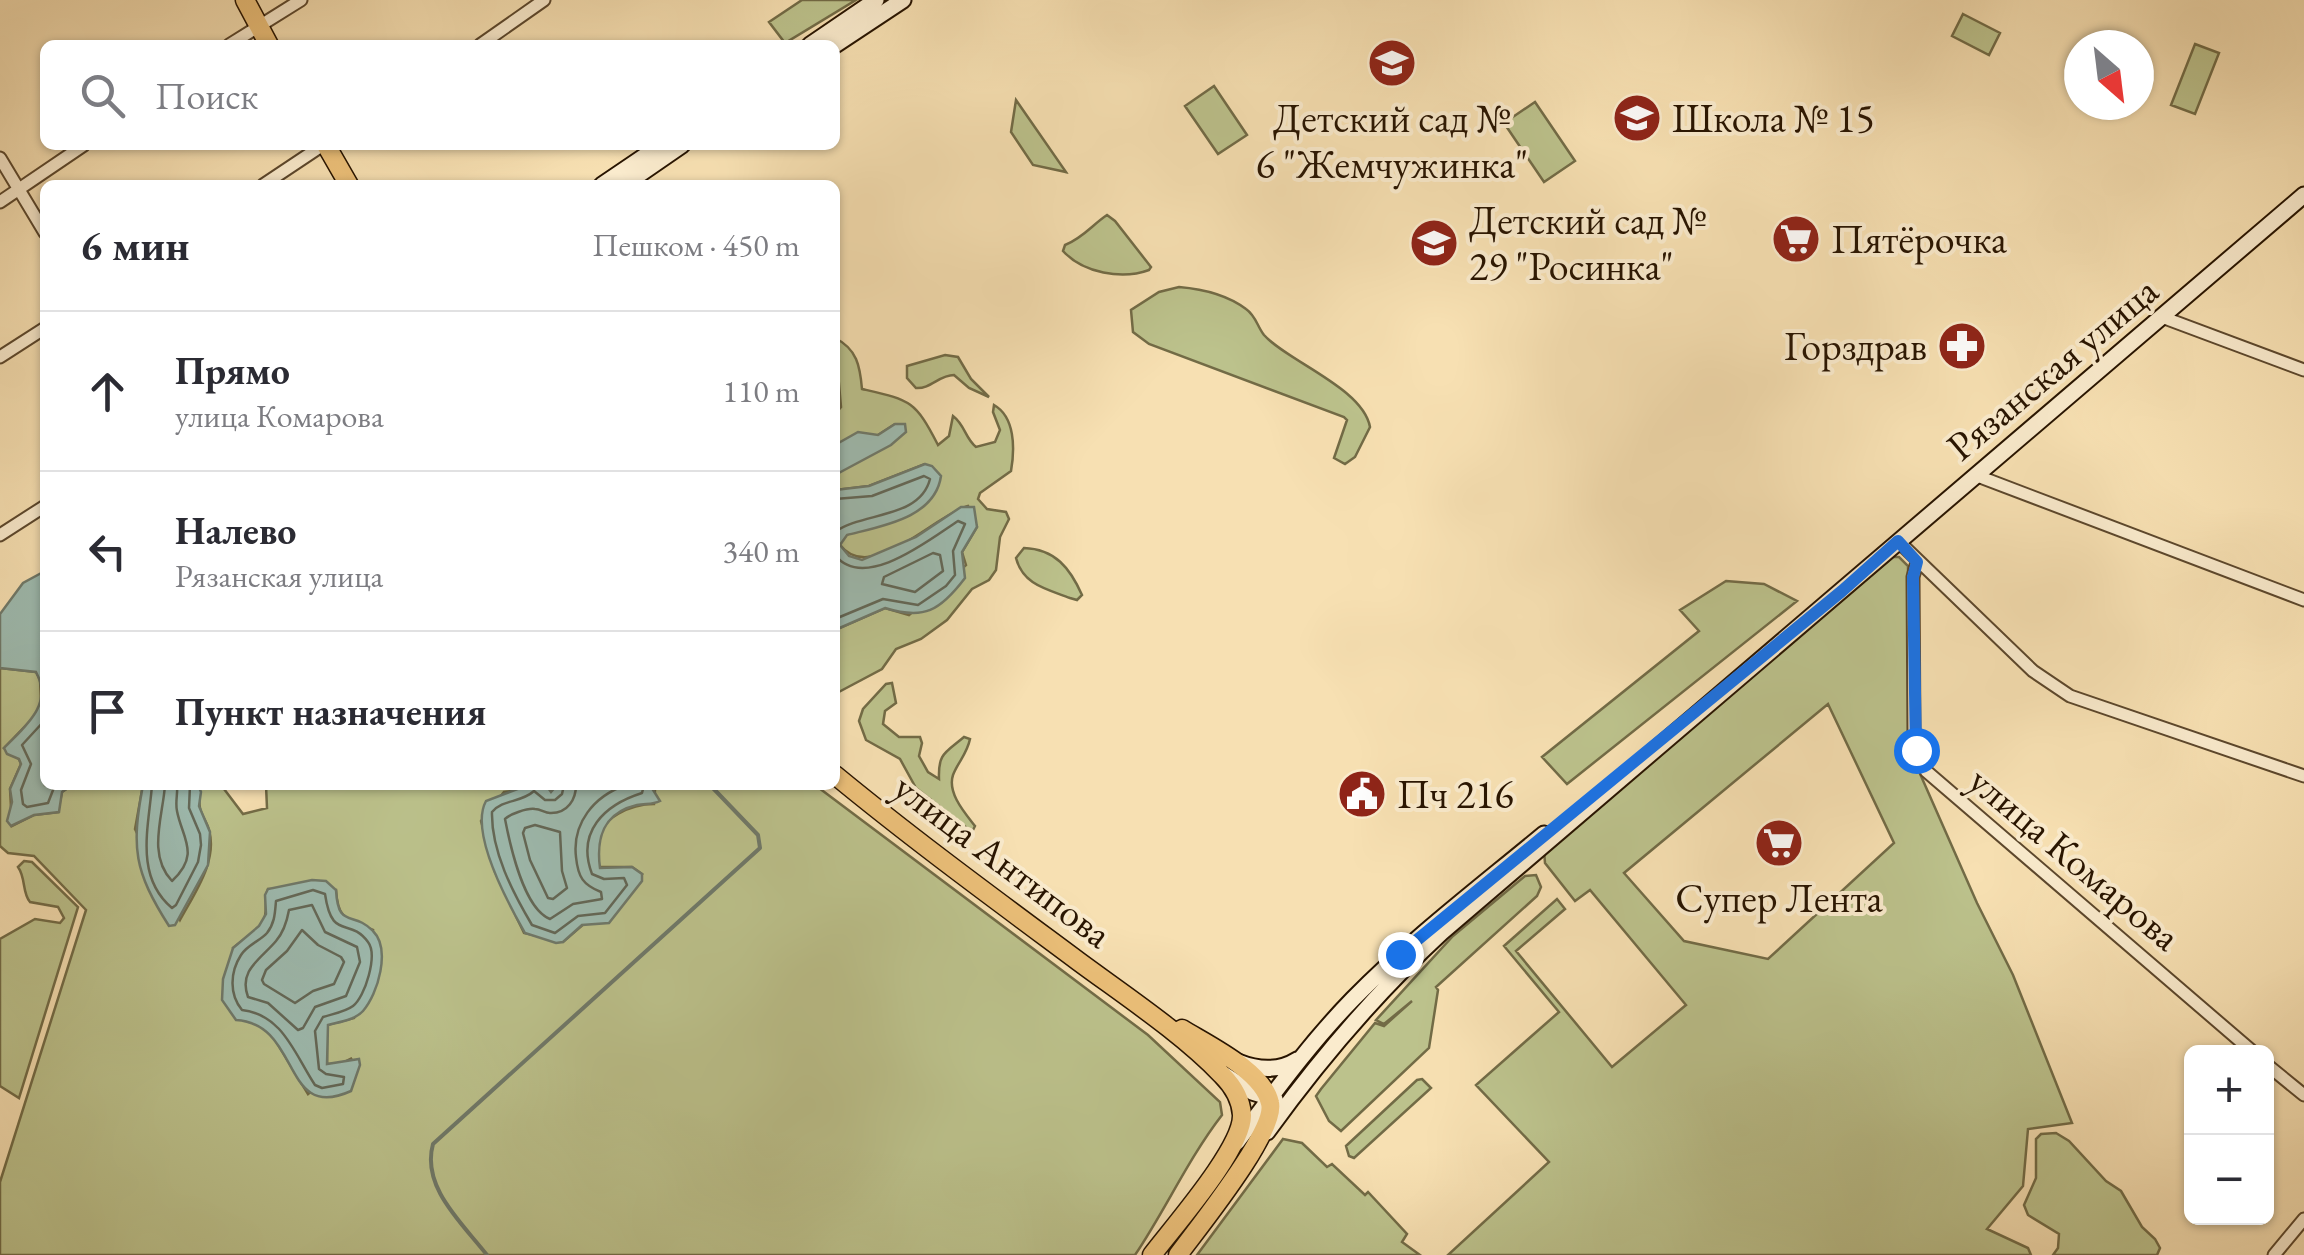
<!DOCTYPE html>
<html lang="ru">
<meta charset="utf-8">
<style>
:root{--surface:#fff;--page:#f7f7f7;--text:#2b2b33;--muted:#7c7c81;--line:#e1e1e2}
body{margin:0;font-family:"EB Garamond",serif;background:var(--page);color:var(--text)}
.controls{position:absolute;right:30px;bottom:30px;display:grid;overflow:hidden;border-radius:15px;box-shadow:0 2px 8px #0004}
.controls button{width:90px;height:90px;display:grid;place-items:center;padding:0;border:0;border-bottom:2px solid var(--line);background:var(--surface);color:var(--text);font:50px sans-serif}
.compass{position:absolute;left:2064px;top:30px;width:90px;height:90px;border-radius:50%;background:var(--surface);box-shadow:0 2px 8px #0004;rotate:152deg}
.stop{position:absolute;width:30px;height:30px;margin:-22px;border:8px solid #1a73e8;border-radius:50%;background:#fff}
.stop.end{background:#1a73e8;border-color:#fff;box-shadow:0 2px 10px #0008}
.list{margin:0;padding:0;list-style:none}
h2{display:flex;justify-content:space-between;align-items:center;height:130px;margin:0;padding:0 40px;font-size:42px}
h2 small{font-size:32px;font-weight:400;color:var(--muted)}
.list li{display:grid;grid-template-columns:65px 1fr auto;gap:30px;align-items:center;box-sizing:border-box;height:160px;padding:0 40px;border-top:2px solid var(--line)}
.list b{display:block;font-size:38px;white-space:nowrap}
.list p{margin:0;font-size:32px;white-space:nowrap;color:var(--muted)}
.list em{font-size:32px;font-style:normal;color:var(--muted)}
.icon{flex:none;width:55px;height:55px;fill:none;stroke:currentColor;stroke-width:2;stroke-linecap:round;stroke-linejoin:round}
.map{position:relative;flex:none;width:2304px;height:1255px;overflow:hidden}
.search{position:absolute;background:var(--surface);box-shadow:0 2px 8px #0004;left:40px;top:40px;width:800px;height:110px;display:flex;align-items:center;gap:25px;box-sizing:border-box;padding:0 35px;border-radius:15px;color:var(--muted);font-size:38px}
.panel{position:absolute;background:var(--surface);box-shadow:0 2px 8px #0004;left:40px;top:180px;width:800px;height:610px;border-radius:15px}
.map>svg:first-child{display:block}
</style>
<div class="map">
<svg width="2304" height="1255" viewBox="0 0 2304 1255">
<rect width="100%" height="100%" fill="#f7e0b2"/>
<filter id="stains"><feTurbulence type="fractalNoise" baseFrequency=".002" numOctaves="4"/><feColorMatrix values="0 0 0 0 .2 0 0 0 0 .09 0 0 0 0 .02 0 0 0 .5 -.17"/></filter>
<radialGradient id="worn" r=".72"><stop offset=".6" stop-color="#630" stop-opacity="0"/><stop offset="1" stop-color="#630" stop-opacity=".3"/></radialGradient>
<path fill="#bcc28c" stroke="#726b46" stroke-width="2.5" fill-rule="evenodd" d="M802,0H856L785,43L769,22Z
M1963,14L2000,33L1989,55L1952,36Z
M2195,44L2219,53L2195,114L2171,105Z
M1214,86L1247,135L1218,154L1185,106Z
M1016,100L1066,172L1033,165L1011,132Z
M1535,102L1575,161L1544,182L1504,123Z
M1107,215L1115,221L1151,267L1149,270C1122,280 1083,273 1063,251L1065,245C1083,238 1092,225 1107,215Z
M1179,287C1203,289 1226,294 1246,309C1256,316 1257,326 1264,335C1287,361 1363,388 1370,427L1355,457L1345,464L1334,458L1347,420L1344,417L1149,344L1133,332L1131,310L1159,292Z
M835,338C857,349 860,366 862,389C910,400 915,400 938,445L949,436L953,416C965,425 965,438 976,447L995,442L1000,430L993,412L994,405C1015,417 1015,448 1011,471L980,493L978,499L987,509L1006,512L1009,519L1000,537L996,570L989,580L972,589L947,620L921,639L896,649L882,669L835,694V630L885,608L909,615L966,565L962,552L977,527L968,506C933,516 871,585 840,545L842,539L925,464L869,486L835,490V475L860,459L895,424L878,435L835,445V414L841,407Z
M945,355L958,357L971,379L989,397L969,388L954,375C939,375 931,389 916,388L907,378V366Z
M1024,548C1055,549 1070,568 1082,595L1077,600L1070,598C1047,589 1023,585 1016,558Z
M1893,557H1899L1908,566L1910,751L1977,903L2013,975L2072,1123L2028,1129L2023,1186L1987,1229L2028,1248L2031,1255H1448L1549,1162L1476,1085L1559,1012L1504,946L1557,899L1565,909L1516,951L1612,1067L1686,1005L1590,890L1575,901L1545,863L1544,850ZM1828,704L1894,843L1768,959L1684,941L1624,873Z
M1726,581L1764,584L1797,601L1567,784L1542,757L1699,631L1680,610Z
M0,668L36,672L40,680L41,700L38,713L4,748L19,759L21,764L10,789L12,826L34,815L58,812L62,792L72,785H143L135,829L180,920C194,894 218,861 209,830C207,822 201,815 200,808C198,799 202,794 198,785H221L243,814L267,808L266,785H528L519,790L504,792L481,821L495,872L524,933L563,942L642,874L632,867H599C599,860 596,850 597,843C600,817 632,804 654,804L655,790L650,785H815L1148,1035L1220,1102L1222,1115C1188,1159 1166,1209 1135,1255H0V1182L86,910L34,856L8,853L0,846ZM268,889L336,890C338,921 347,918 373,930L354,1018L327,1025V1064H340L352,1058L308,1094L271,1033L255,1021L233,948C243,939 261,930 265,916C267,906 264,899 268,889Z
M892,683L896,703L885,711L883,724L899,737H920L922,743L919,756L928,772L939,779C938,753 945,753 964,737L970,739C967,754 958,762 953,775C947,793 965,813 975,826L972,832L916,788L900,759L866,740L859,721L863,709L886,684Z
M24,861L32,862L78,907L19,1098L0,1086V939L35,919L60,923L64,918L58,907L30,902C22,893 26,878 18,867Z
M1536,875L1541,887L1537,896L1436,987L1438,990L1429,1048L1341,1131L1329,1121L1316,1096L1321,1089L1375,1023L1384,1026L1412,1001L1384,1024L1376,1020L1453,936L1525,876Z
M1422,1079L1431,1088L1354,1158L1349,1156L1346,1146L1417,1080Z
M2056,1133L2069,1141L2106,1181L2121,1191L2142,1227L2155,1239L2160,1248L2157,1255H2053L2058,1248L2059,1234L2028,1215L2024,1205L2036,1178V1139L2041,1134Z
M1283,1139L1302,1143L1327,1167L1332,1164L1365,1195L1368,1192L1407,1234L1402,1242L1420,1255H1197Z"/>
<path fill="#9ebcb1" stroke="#6f796a" stroke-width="2.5" d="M895,424H905L906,432L891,445L835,475V445L858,432L878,435Z
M925,464L932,466L941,476C935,518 882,526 847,535L840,545L849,556L862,560L916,537L961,507H974L977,527L962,552L965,578C940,611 924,620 885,608L835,630V490L869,486Z
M45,571V785H72L62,792L59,812L34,815L11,826L7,821L12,802L10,789L21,764L19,759L7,754L4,748C24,727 54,705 36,672L0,668V614L23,583Z
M143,785H198L201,792L199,806L210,832L208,865L175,925L169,926C134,871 131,848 143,785Z
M528,785H546L551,792L557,785H650L660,801C652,805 645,803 637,805C603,813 596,838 600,868L632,867L642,874V881L609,923L582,925L563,942L556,943L525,933C509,905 469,832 486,801Z
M312,880L326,881L336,890C338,930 353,910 373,931C391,949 378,994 363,1011C355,1020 339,1022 328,1025L327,1064L359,1059L360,1065L351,1091C281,1123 302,1024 236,1020L222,1000L223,979L233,948L259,926L266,914L265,895L268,889Z"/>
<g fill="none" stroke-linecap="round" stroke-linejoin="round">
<path stroke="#636858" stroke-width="2.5" d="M835,499L872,496L924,476L930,479C920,519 862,512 835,532
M933,553L940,555L943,571L915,592L882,584L884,577Z
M835,555C864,592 929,540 958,521L965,524L953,551L955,575L946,586L918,605L883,599L835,619
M45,720L22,745L31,764L21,790L23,804L27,807L48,803L55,785
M152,785C149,826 134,876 172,908L176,905L198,862L201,845L200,834L189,808L190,785
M165,785C163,816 147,855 172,881C201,854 182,838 177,811C175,802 178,793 177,785
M564,785L562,794L555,800H545L534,791C521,803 503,799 492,812C491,851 513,893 532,925L555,933L578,916L605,913L627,885L624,878L604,879L592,874C576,832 604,805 642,793L644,785
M576,785C576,799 568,813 551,813C546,814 541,809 535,809C527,808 510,814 505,819C510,845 524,909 550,919L573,904L602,899L601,892C583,885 578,877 576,857C572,823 594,796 626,785
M535,825L560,832L562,871L567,888L553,899L548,898L530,860L523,833L525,828Z
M313,890L325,894C332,942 349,916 368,942C378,955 365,997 353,1006C345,1012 332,1014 323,1017L315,1031L319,1069L326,1074L344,1077L343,1084L322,1088L315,1085C294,1053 283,1015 242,1010C229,994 230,972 241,955C247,945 260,941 267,933C275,923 275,912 276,901Z
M312,905L325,932L357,947L360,962L346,996L315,1007L303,1028L298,1030L268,1003L248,997C238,970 261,959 276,941C283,933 287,921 289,910Z
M302,930L318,945L341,957L344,962L334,984L313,991L295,1003L264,984L262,980L266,970L287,951Z"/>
<path stroke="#6f796a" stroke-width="4" d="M487,1255C462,1223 421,1187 433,1144L760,848L758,835L710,785"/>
<g stroke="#5c472c" stroke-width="15">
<path id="street" d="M229,45L301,0
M480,45L544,0
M0,158L45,233
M263,185L323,145
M0,202L84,145
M2162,317L2304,370
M0,357L45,328
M1975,475L2304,600
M0,535L45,506
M1898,541L2033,671L2070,696L2304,776
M1917,562L1913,577L1914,737L1916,750L1926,771L2253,1052
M2266,1064L2304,1095
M2274,1255L2304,1219"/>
</g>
<g stroke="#281400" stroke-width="19">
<path id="secondary" d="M810,45L876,0
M835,45L903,0
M602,185L661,145
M624,185L682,145
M1238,1062C1258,1070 1278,1072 1297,1060
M1225,1075L1252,1092L1275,1099
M1267,1132C1319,1060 1376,993 1442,932L2304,195
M1237,1142C1274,1093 1310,1043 1353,999C1412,939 1479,888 1544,834"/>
</g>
<g stroke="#281400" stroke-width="21">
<path id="primary" d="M245,0L269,45
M326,145L349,185
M835,775C914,840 996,900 1078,961C1124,995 1183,1034 1222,1075C1233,1086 1241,1099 1242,1115C1243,1148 1174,1226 1152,1255
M1178,1255C1197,1229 1277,1131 1270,1103C1263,1071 1208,1045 1182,1029"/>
</g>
<use href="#street" stroke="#faebcd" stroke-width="11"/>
<use href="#secondary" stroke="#faebcd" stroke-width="15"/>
<use href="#primary" stroke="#ecc079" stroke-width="18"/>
</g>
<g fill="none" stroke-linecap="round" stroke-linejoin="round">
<path stroke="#1a73e8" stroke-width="12" d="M1400,954L1842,591L1898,541L1917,562L1913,577L1916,750"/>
</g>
<defs>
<g id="school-disc" transform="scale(2.5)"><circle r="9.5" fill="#8f2418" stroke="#faebcd"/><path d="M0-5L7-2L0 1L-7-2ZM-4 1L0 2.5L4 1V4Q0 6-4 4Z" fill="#fff"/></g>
<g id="supermarket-disc" transform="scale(2.5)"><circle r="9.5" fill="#8f2418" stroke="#faebcd"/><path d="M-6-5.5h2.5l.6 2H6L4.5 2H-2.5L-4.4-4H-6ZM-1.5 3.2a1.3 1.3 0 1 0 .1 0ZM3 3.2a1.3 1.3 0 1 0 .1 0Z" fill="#fff"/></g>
<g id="pharmacy-disc" transform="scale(2.5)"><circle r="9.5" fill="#8f2418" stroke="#faebcd"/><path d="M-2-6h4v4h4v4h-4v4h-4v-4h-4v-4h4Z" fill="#fff"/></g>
<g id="civic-disc" transform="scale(2.5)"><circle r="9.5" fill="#8f2418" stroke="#faebcd"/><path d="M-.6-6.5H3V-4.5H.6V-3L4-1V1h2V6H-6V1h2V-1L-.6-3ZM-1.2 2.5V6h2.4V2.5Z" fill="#fff"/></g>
</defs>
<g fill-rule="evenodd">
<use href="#school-disc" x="1392" y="63"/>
<use href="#school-disc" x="1637" y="118"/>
<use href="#supermarket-disc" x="1796" y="239"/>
<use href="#school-disc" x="1434" y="243"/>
<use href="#pharmacy-disc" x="1962" y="346"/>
<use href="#civic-disc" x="1362" y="794"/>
<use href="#supermarket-disc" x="1779" y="843"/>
</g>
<g text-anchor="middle" stroke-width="8" stroke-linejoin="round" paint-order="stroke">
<g font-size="40" fill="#281400" stroke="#faebcd" text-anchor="start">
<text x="1392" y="132" text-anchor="middle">Детский сад №<tspan x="1392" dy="46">6 "Жемчужинка"</tspan></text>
<text x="1672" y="132">Школа № 15</text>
<text x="1469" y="234">Детский сад №<tspan x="1469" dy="46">29 "Росинка"</tspan></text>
<text x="1831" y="253">Пятёрочка</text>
<text x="1927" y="360" text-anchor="end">Горздрав</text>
<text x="1397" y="808">Пч 216</text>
<text x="1779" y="912" text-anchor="middle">Супер Лента</text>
</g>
<g font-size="40" fill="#281400" stroke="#faebcd">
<text transform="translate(2052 368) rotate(-40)" y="14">Рязанская улица</text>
<text transform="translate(2075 858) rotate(40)" y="14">улица Комарова</text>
<text transform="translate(1003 860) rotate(37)" y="14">улица Антипова</text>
</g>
</g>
<rect width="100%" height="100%" filter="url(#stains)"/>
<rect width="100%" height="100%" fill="url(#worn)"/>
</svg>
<div class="controls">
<button>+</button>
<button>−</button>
</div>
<svg class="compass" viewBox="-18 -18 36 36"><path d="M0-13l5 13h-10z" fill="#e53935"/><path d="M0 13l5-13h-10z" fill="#7c7c81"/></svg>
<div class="stop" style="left:1916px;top:750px"></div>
<div class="stop end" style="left:1400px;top:954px"></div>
<div class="search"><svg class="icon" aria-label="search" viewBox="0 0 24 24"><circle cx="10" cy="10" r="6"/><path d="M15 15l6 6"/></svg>Поиск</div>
<section class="panel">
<h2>6 мин<small>Пешком · 450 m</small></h2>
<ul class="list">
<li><svg class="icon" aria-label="ahead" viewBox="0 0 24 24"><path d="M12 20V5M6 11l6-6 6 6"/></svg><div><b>Прямо</b><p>улица Комарова</p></div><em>110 m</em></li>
<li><svg class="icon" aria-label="left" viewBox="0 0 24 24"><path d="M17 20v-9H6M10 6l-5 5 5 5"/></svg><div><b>Налево</b><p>Рязанская улица</p></div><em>340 m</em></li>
<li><svg class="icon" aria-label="arrive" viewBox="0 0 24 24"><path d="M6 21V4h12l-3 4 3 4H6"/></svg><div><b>Пункт назначения</b></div></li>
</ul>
</section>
</div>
